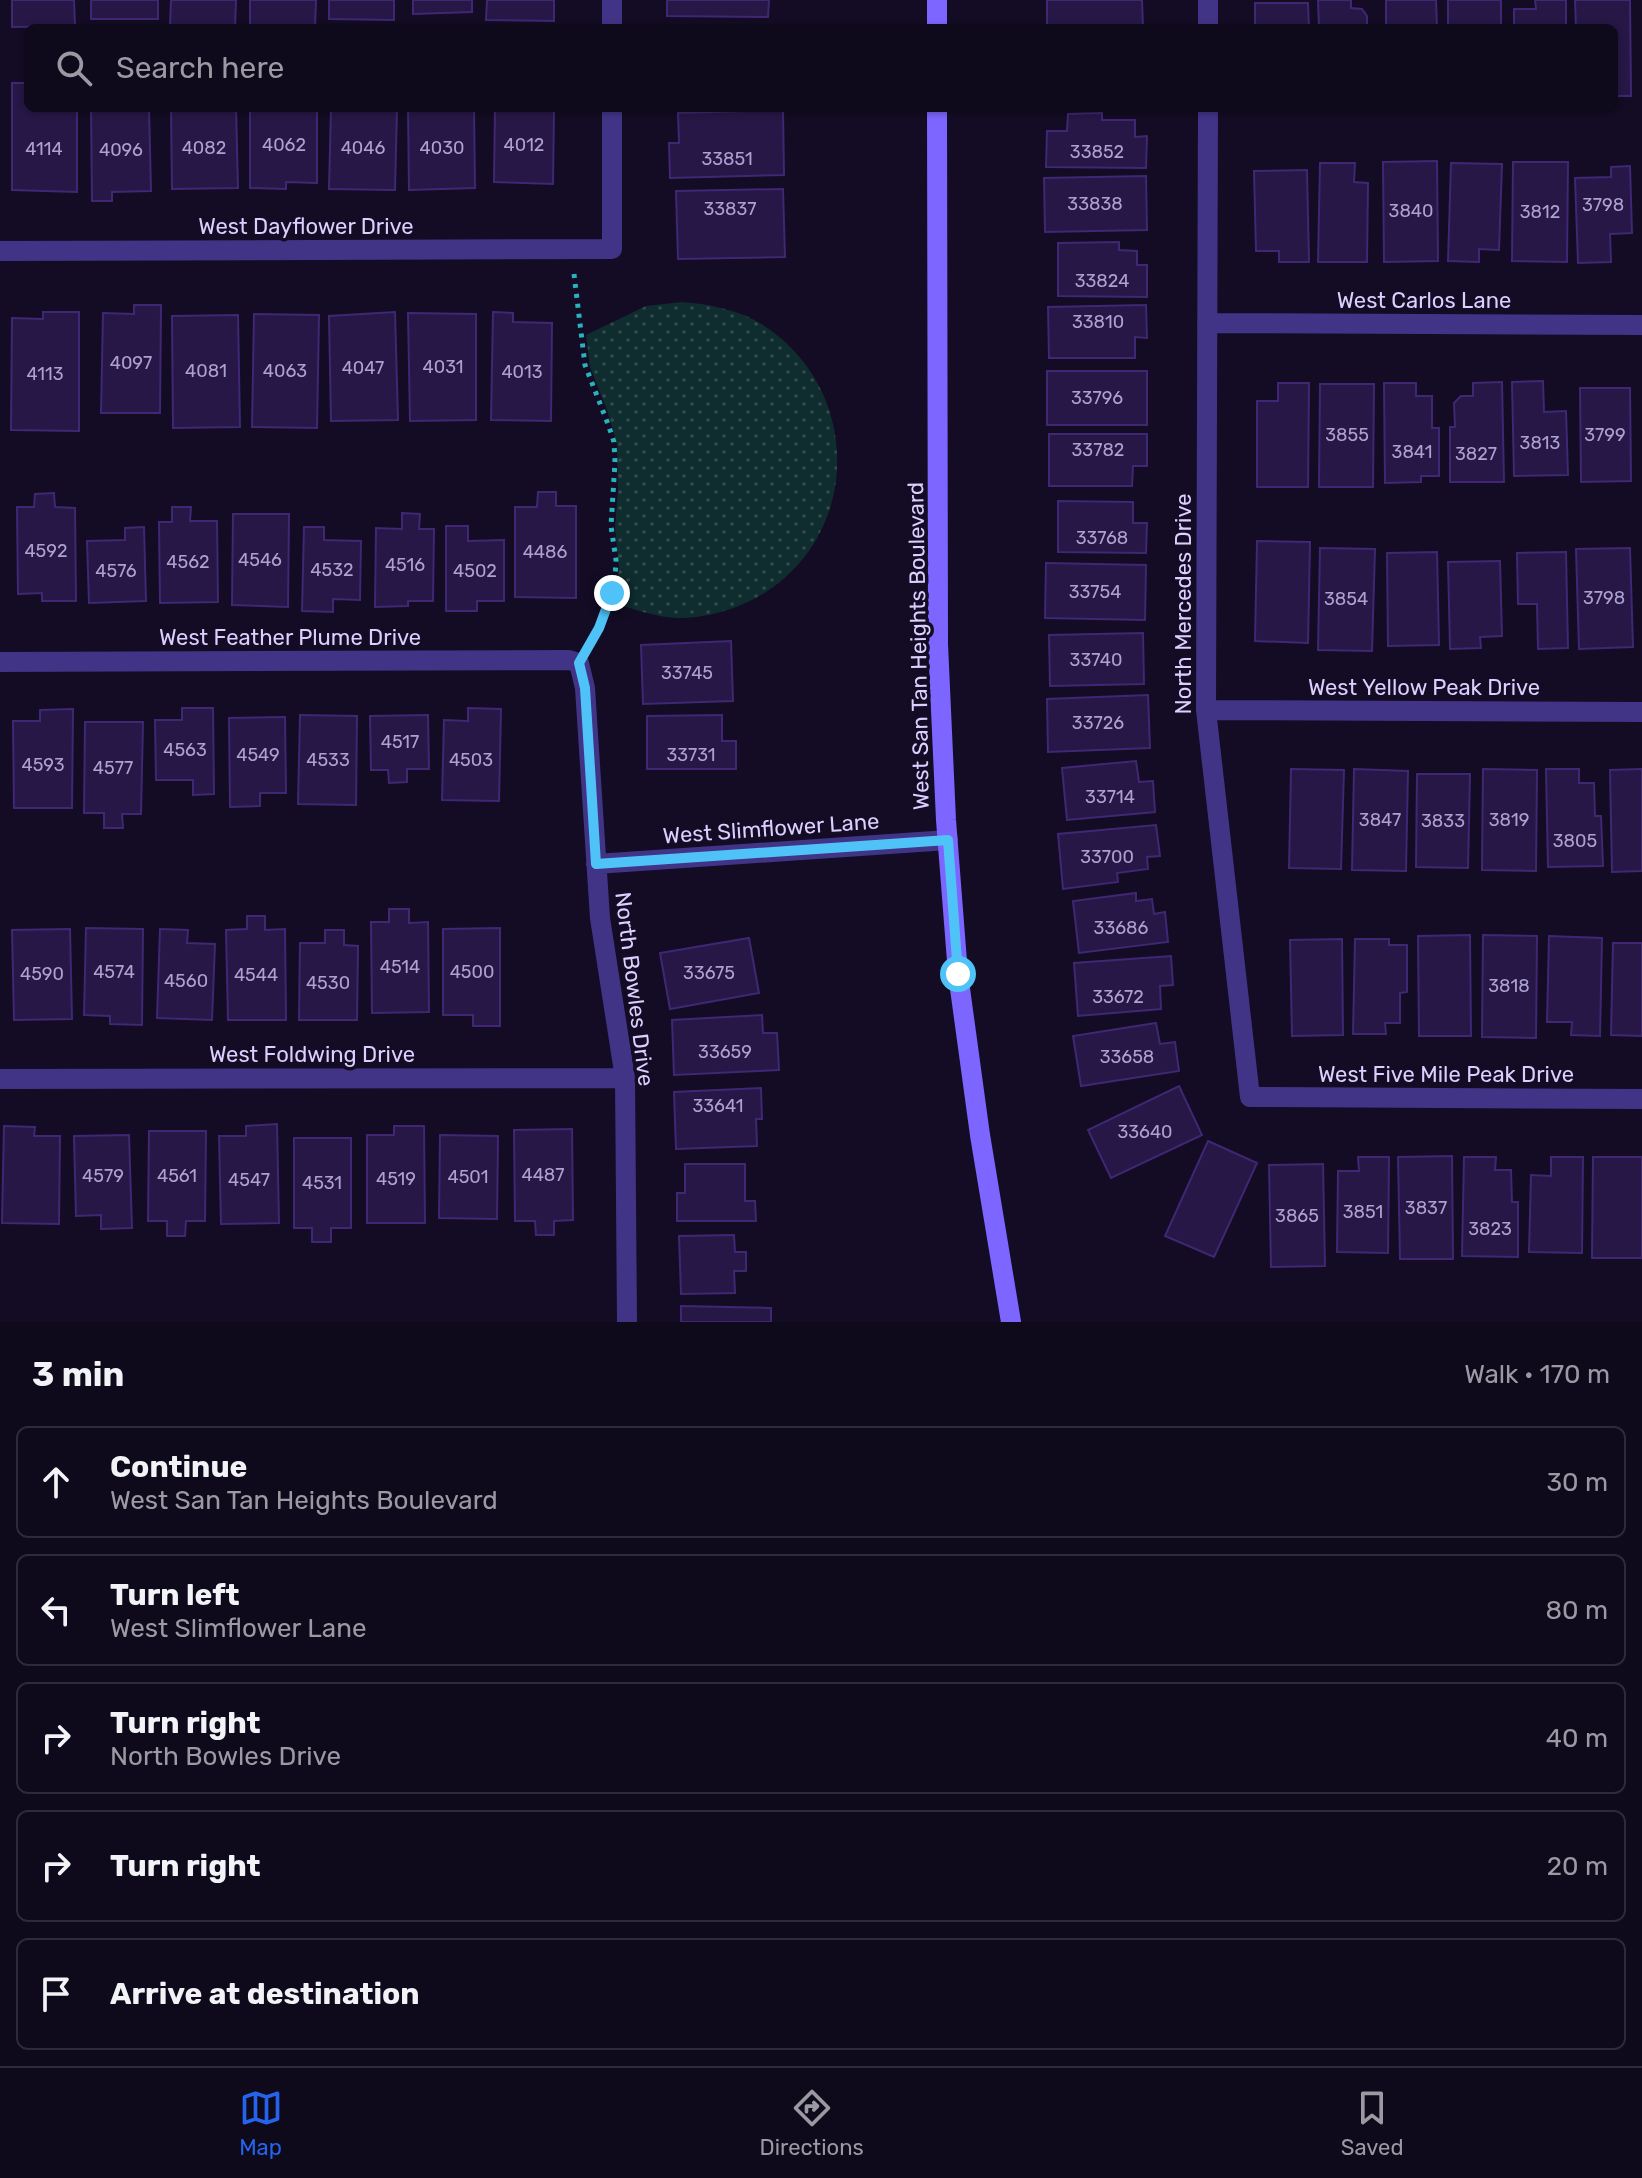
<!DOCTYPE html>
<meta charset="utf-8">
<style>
:root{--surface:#0e091b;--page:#171224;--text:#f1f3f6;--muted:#9b9aa3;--line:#2e2a3a;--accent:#2563eb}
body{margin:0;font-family:Rubik,sans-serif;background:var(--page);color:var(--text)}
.stop{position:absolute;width:24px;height:24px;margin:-18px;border:6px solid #4fc3f7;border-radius:50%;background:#fff}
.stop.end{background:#4fc3f7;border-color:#fff;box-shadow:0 2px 8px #0008}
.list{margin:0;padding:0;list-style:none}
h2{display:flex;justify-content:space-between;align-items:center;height:104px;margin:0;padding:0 32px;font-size:34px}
h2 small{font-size:26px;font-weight:400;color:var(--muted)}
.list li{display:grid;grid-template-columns:52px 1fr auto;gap:24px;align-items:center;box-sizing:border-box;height:112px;margin:0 16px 16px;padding:0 16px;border:2px solid var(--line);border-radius:12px}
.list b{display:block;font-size:30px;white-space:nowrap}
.list p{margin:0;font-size:26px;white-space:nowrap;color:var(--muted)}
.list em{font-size:26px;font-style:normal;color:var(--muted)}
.icon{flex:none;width:44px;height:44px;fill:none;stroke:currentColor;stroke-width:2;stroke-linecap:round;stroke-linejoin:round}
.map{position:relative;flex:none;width:1642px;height:1322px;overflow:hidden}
.search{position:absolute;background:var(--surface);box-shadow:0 2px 6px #0004;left:24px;right:24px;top:24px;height:88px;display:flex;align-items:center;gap:20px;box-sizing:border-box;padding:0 28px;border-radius:12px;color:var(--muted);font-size:30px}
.sheet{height:744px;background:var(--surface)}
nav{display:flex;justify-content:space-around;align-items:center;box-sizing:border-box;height:112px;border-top:2px solid var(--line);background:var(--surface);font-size:22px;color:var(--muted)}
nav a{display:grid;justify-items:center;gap:4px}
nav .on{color:var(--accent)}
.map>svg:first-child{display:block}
</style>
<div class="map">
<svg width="1642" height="1322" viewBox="0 0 1642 1322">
<defs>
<pattern id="park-dots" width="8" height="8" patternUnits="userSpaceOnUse" patternTransform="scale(2)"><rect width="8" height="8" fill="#0f2c2e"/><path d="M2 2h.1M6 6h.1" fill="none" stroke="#314a4d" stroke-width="1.8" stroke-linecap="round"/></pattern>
</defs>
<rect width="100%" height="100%" fill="#130c24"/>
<path fill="url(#park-dots)" d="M682,302C709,304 740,310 763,325C867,392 861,546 750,601C729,611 704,618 679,618C658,618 634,609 614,603L619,568L615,527L618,490L617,444L607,410L590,367L586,335L646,306Z"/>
<path fill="#261746" stroke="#3f2774" stroke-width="2" d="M12,0H74L75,26L12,27Z
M91,0H158V19H91Z
M171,0H236L235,27L170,26Z
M250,0H316L315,27L250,26Z
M329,0H394V20L329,19Z
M413,0H472V12L413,14Z
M487,0H554V21L486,20Z
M667,0H769L768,17L667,16Z
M1047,0H1142L1143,28H1047Z
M1318,0H1351V8L1362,9L1367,16V28H1319Z
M1386,0H1436L1437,28H1386Z
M1448,0H1501V28H1448Z
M1535,0H1566V28H1514V9H1536Z
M1575,0H1630L1631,96H1614V28H1576Z
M1255,3H1308L1309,28H1255Z
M12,83H28V108H77V192L12,190Z
M91,108H149L151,191L112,192V201H92Z
M171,108H236L238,188L172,189Z
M250,108H317V183L286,182V189L250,188Z
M331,108H397L395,190L329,189Z
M408,108H474L475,188L409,190Z
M495,108H554L553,184L494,182Z
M783,110L784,175L670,178L669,143H679L678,113Z
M1102,113V120H1135V137L1147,136L1146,168L1046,167L1047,131H1067L1068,114Z
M1437,161L1438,261L1384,262L1383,162Z
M1513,162H1568L1567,262L1512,261Z
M1320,163H1355L1354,182L1368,183L1367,262H1318Z
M1451,163L1502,164L1499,250L1479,249V262L1448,261Z
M1630,166L1632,233L1610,234L1611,262L1578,263L1575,178L1611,177V167Z
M1307,170L1309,262H1279V251H1256L1254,171Z
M1146,176L1147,230L1045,232L1044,178Z
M783,189L785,257L678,259L676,191Z
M1119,242V250L1137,251V265H1147V297L1058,296V243Z
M134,305H161L160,413H101L103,313L134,314Z
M1146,305L1147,338L1135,337V358H1049L1048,307Z
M43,312H79V431L11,430L12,318L43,319Z
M395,312L398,420L331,421L329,316Z
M493,312L513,313V322L552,323L551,421L491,420Z
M408,313L476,314V420L410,421Z
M254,314L319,315L317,428L252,427Z
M238,315L240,427L173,428L172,316Z
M1047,371H1147V425H1047Z
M1543,381L1544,412L1566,411L1568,475L1514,476L1512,382Z
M1502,382L1504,482H1450V427H1455L1454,403L1461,396H1473V383Z
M1278,383H1309L1308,487H1257V401H1278Z
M1384,383H1416V396H1432V428H1439V476H1421V482L1385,483Z
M1320,384H1374L1373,487H1319Z
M1580,388H1630L1631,481L1581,482Z
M1049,434H1147V466H1133L1132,486H1049Z
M538,492H556V506H576V598L515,597V507H537Z
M54,493L55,507L75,508L76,601H42V593L18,594L17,507H34L35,494Z
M1058,501L1133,502V523H1147L1146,553L1058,552Z
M172,507H191L190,521H217L218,602L160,603L159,522H172Z
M402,513L420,514L419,529H434L433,601H408V606L375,607L376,528L402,529Z
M233,514H289L288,607L232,605Z
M446,526H468V541L504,540V601H477V611H446Z
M144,527L146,601L89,603L87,541L125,540V528Z
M304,527H324V540L361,541L360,600L333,599V612L302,611Z
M1257,541L1310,542L1308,643L1255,641Z
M1320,548L1375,549L1372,651L1318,650Z
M1630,548L1633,647L1579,649L1576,549Z
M1437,552L1439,645L1388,646L1387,553Z
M1566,552L1568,648L1538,649L1537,604H1518L1517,553Z
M1500,561L1502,636L1480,637L1481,648L1450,649L1448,562Z
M1046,563L1146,565L1145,620L1045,618Z
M1143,633L1144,684L1050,686L1049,635Z
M731,641L733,701L643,704L641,645Z
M1148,695L1150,748L1048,752L1047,699Z
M182,708H213L214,794L193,795V780H156L155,720H182Z
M468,708L501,709L499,801L442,800L444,720L468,721Z
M73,709L72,808H14L13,721H40V710Z
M300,715L357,716L356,805L298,804Z
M428,715L429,769H407V782L389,783L388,770H371L370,716Z
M722,715V741H736V769H647V716Z
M285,717L286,793H260V806L230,807L229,718Z
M85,722H143L141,814H122L123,828H104V813H84Z
M1136,761L1139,782L1153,781L1155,812L1067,820L1062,768Z
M1291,769L1344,770L1341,869L1289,868Z
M1354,769L1408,771L1406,871L1352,870Z
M1483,769L1537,770L1536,871L1482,870Z
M1546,769H1579V783H1594L1595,816H1601L1603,866L1548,867Z
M1642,769V871L1612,872L1610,770Z
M1417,774H1470L1468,868L1416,867Z
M1156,825L1160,856L1147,857L1148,869L1117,873L1118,882L1063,889L1058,834Z
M1136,893V901L1152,899L1154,914L1165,912L1168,942L1079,953L1073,901Z
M389,909H409V923L428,922L429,1012L372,1013L371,922H389Z
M247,916H265V930L285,929L286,1020H228L226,930L247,929Z
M86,928L143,929L142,1025L110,1024V1016L84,1015Z
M500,928V1026H473V1015H443V929Z
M70,929L72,1019L14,1020L12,930Z
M160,929L188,930L187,943L215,944L212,1020L157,1018Z
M325,930H344V945L358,946L357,1020H299L300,943H325Z
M1470,935L1471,1036H1419L1418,936Z
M1483,935L1537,936L1536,1038L1482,1037Z
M1549,936L1602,938L1600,1036L1571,1035L1572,1022H1547Z
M749,938L759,993L670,1009L660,953Z
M1342,939L1343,1035L1292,1036L1290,940Z
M1355,939H1389V945H1407V992L1400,993V1023H1385L1386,1034H1353Z
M1613,943H1642V1036L1611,1035Z
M1171,956L1173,985L1160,986L1161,1009L1078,1016L1074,963Z
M762,1015L763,1033H777L779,1070L674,1075L672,1020Z
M1156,1023L1160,1044L1175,1042L1179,1071L1081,1086L1073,1036Z
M1179,1086L1202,1135L1111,1178L1088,1130Z
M761,1088L762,1119H756L757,1146L676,1149L674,1092Z
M277,1124L279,1223L221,1224L219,1136H246V1126Z
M4,1126L35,1127L34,1136H60L59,1224L2,1223Z
M394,1126H424L425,1223H367V1135H394Z
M572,1129L573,1220L554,1221V1235H536L535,1221H515L514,1130Z
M149,1131H206L205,1221H186L185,1236H167V1221H148Z
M129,1135L132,1228L101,1229V1215L76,1216L74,1136Z
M440,1135L498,1136L497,1219L439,1218Z
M294,1138H351V1228H331V1242H312V1228H294Z
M1208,1141L1257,1163L1214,1257L1165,1236Z
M1452,1156L1453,1259H1400L1398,1157Z
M1358,1157H1389L1388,1253L1337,1252L1338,1171H1359Z
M1464,1157H1496L1495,1170H1511L1512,1202H1518V1257L1462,1256Z
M1551,1157H1583L1582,1253L1529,1252L1531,1175L1551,1176Z
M1593,1157H1642V1258H1592Z
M685,1164H745V1201H755L756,1221H677V1193H685Z
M1323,1164L1325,1266L1271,1267L1269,1165Z
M734,1235L735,1252H746V1271H734L735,1293L681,1294L679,1236Z
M681,1306L771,1308V1322H681Z"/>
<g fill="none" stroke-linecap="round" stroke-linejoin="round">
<path stroke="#26b4bd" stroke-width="5" stroke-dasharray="4 6" stroke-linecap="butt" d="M574,274L585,365L608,424L614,442L615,462L611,526L616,560L615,578L606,612L590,644"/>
<path stroke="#413486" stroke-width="20" d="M612,0V28
M1208,28V0
M1208,108L1206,710L1250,1097L1642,1099
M0,251L612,249V108
M1207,323L1642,325
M0,662L569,660L579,663L585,688L600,918L625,1078L627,1322
M1206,710L1642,712
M596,864L948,840
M0,1079L625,1078"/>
<path stroke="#7c66ff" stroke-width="20" d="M937,0V28
M937,108L938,644L946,820L958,974L980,1135L1011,1322"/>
</g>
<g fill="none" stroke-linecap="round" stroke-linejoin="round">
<path stroke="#4fc3f7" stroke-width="10" d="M612,593L599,628L579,663L585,688L596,864L948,840L958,974"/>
</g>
<g text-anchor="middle" stroke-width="7" stroke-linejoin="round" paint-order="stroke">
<g font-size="18" fill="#ada1d1">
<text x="284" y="151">4062</text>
<text x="524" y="151">4012</text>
<text x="204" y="154">4082</text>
<text x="363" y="154">4046</text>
<text x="442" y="154">4030</text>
<text x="44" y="155">4114</text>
<text x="121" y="156">4096</text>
<text x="1097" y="158">33852</text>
<text x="727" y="165">33851</text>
<text x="1095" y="210">33838</text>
<text x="1603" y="211">3798</text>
<text x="730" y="215">33837</text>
<text x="1411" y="217">3840</text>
<text x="1540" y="218">3812</text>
<text x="1102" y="287">33824</text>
<text x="1098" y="328">33810</text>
<text x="131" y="369">4097</text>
<text x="443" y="373">4031</text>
<text x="363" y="374">4047</text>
<text x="206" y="377">4081</text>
<text x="285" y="377">4063</text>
<text x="522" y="378">4013</text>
<text x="45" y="380">4113</text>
<text x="1097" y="404">33796</text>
<text x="1347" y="441">3855</text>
<text x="1605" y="441">3799</text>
<text x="1540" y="449">3813</text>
<text x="1098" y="456">33782</text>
<text x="1412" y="458">3841</text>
<text x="1476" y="460">3827</text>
<text x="1102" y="544">33768</text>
<text x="46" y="557">4592</text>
<text x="545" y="558">4486</text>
<text x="260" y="566">4546</text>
<text x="188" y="568">4562</text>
<text x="405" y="571">4516</text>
<text x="332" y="576">4532</text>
<text x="116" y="577">4576</text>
<text x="475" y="577">4502</text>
<text x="1095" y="598">33754</text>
<text x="1604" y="604">3798</text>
<text x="1346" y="605">3854</text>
<text x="1096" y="666">33740</text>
<text x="687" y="679">33745</text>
<text x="1098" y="729">33726</text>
<text x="400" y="748">4517</text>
<text x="185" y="756">4563</text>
<text x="258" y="761">4549</text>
<text x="691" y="761">33731</text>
<text x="328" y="766">4533</text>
<text x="471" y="766">4503</text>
<text x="43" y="771">4593</text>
<text x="113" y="774">4577</text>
<text x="1110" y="803">33714</text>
<text x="1380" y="826">3847</text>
<text x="1509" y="826">3819</text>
<text x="1443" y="827">3833</text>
<text x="1575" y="847">3805</text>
<text x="1107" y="863">33700</text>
<text x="1121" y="934">33686</text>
<text x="400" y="973">4514</text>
<text x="114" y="978">4574</text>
<text x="472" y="978">4500</text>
<text x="709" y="979">33675</text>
<text x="42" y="980">4590</text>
<text x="256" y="981">4544</text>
<text x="186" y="987">4560</text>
<text x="328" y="989">4530</text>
<text x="1509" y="992">3818</text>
<text x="1118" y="1003">33672</text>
<text x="725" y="1058">33659</text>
<text x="1127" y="1063">33658</text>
<text x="718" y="1112">33641</text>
<text x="1145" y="1138">33640</text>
<text x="543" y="1181">4487</text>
<text x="103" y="1182">4579</text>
<text x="177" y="1182">4561</text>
<text x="468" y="1183">4501</text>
<text x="396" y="1185">4519</text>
<text x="249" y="1186">4547</text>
<text x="322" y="1189">4531</text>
<text x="1426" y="1214">3837</text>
<text x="1363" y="1218">3851</text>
<text x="1297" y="1222">3865</text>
<text x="1490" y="1235">3823</text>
</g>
<g font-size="22" fill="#dacfff" stroke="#130c24">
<text x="306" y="234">West Dayflower Drive</text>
<text x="1424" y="308">West Carlos Lane</text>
<text transform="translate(1183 604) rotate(-90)" y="8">North Mercedes Drive</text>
<text x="290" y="645">West Feather Plume Drive</text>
<text transform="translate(918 646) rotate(-91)" y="8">West San Tan Heights Boulevard</text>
<text x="1424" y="695">West Yellow Peak Drive</text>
<text transform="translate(771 828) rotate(-4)" y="8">West Slimflower Lane</text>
<text transform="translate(635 989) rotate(83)" y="8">North Bowles Drive</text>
<text x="312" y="1062">West Foldwing Drive</text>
<text x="1446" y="1082">West Five Mile Peak Drive</text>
</g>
</g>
</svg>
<div class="stop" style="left:958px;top:974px"></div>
<div class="stop end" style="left:612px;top:593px"></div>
<div class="search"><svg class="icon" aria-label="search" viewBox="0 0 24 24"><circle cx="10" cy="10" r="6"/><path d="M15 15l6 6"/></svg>Search here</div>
</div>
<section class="sheet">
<h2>3 min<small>Walk · 170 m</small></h2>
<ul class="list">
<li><svg class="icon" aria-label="ahead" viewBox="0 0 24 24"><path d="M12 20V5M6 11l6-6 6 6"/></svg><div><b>Continue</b><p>West San Tan Heights Boulevard</p></div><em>30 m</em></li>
<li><svg class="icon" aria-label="left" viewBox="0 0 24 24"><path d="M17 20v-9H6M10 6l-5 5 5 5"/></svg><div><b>Turn left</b><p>West Slimflower Lane</p></div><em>80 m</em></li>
<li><svg class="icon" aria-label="right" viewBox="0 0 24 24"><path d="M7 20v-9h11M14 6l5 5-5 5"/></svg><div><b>Turn right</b><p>North Bowles Drive</p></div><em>40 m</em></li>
<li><svg class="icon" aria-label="right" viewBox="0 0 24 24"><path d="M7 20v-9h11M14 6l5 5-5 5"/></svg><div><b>Turn right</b></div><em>20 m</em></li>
<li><svg class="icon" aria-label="arrive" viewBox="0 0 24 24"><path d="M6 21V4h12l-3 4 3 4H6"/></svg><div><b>Arrive at destination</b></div></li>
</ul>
</section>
<nav>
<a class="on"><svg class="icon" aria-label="map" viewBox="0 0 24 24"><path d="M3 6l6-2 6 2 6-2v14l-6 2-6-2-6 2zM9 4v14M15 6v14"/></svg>Map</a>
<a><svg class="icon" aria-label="directions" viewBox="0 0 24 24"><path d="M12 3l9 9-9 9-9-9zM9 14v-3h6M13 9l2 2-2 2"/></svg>Directions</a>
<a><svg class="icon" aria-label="saved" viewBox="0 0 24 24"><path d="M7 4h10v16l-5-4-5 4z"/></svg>Saved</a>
</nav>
